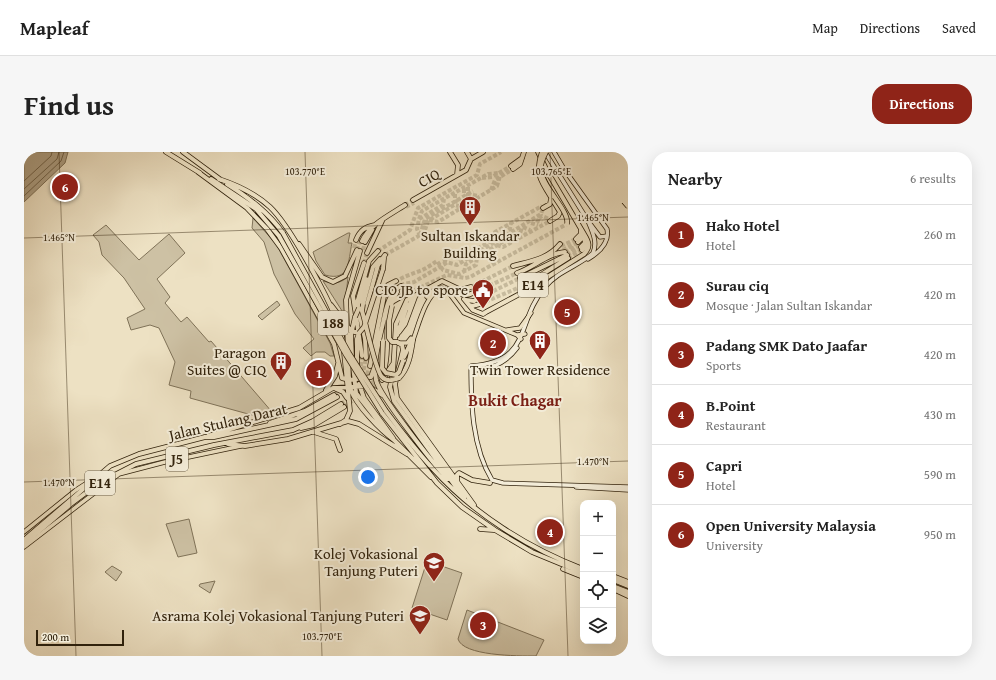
<!DOCTYPE html>
<meta charset="utf-8">
<style>
:root{--surface:#fff;--page:#f6f6f6;--text:#222;--muted:#767676;--line:#e0e0e0;--accent:#8f2418}
body{margin:0;font-family:"Gentium Book Plus",serif;background:var(--page);color:var(--text)}
.controls{position:absolute;right:12px;bottom:12px;display:grid;overflow:hidden;border-radius:8px;box-shadow:0 4px 16px #0002}
.controls button{width:36px;height:36px;display:grid;place-items:center;padding:0;border:0;border-bottom:1px solid var(--line);background:var(--surface);color:var(--text);font:20px sans-serif}
.scale{position:absolute;left:12px;bottom:10px;width:88px;box-sizing:border-box;padding-left:4px;border:2px solid #31220c;border-top:0;font-size:11px;line-height:14px;white-space:nowrap;color:#31220c;-webkit-text-stroke:3px #f3ecd8;paint-order:stroke}
.you{position:absolute;left:344px;top:325px;width:14px;height:14px;margin:-10px;border:3px solid #fff;border-radius:50%;background:#1a73e8;box-shadow:0 0 0 6px #1a73e833}
.badge{display:grid;place-items:center;width:26px;height:26px;border-radius:50%;background:var(--accent);color:#fff;font-size:13px;font-weight:700}
.pin{position:absolute;translate:-50% -50%;border:2px solid #fff;box-shadow:0 1px 4px #0006}
.list{margin:0;padding:0;list-style:none}
h2{display:flex;justify-content:space-between;align-items:center;height:52px;margin:0;padding:0 16px;font-size:17px}
h2 small{font-size:13px;font-weight:400;color:var(--muted)}
.list li{display:grid;grid-template-columns:26px 1fr auto;gap:12px;align-items:center;box-sizing:border-box;height:60px;padding:0 16px;border-top:1px solid var(--line)}
.list b{display:block;font-size:15px;white-space:nowrap}
.list p{margin:0;font-size:13px;white-space:nowrap;color:var(--muted)}
.list em{font-size:13px;font-style:normal;color:var(--muted)}
.icon{flex:none;width:22px;height:22px;fill:none;stroke:currentColor;stroke-width:2;stroke-linecap:round;stroke-linejoin:round}
.map{position:relative;flex:none;width:604px;height:504px;overflow:hidden;border-radius:16px}
header{display:flex;align-items:center;gap:24px;box-sizing:border-box;height:56px;padding:0 20px;background:var(--surface);border-bottom:1px solid var(--line)}
header strong{font-size:19px}
nav{display:flex;gap:22px;margin-inline-start:auto;font-size:14px}
.intro{display:flex;align-items:center;justify-content:space-between;box-sizing:border-box;height:96px;padding:0 24px}
h1{margin:0;font-size:28px}
.button{padding:10px 18px;border-radius:16px;background:var(--accent);color:#fff;font-size:14px;font-weight:700}
main{display:flex;gap:24px;padding:0 24px}
aside{flex:1;background:var(--surface);border-radius:16px;box-shadow:0 4px 16px #0002}
.map>svg:first-child{display:block}
</style>
<header>
<strong>Mapleaf</strong>
<nav><a>Map</a><a>Directions</a><a>Saved</a></nav>
</header>
<div class="intro"><h1>Find us</h1><a class="button">Directions</a></div>
<main>
<div class="map">
<svg width="604" height="504" viewBox="0 0 604 504">
<rect width="100%" height="100%" fill="#ede1c3"/>
<filter id="stains"><feTurbulence type="fractalNoise" baseFrequency=".005" numOctaves="4"/><feColorMatrix values="0 0 0 0 .2 0 0 0 0 .09 0 0 0 0 .02 0 0 0 .5 -.17"/></filter>
<radialGradient id="worn" r=".72"><stop offset=".6" stop-color="#630" stop-opacity="0"/><stop offset="1" stop-color="#630" stop-opacity=".3"/></radialGradient>
<path fill="#cdc1a4" stroke="#7f7258" d="M229,66L252,92L306,191L310,204H306L301,200H292L287,204L279,196L290,187L271,162L250,122L240,90L228,76Z
M82,73L115,108L145,82L161,101L133,127L146,145L141,151L157,170L163,165L185,190L187,189L248,260L235,265L166,246L167,239L145,233L151,210L135,176L126,173L107,178L103,166L121,157L100,126L78,103L75,90L69,83Z
M324,81H326L324,91H328C324,109 326,130 301,123L292,109L289,100Z
M324,125L320,162L299,129C310,132 315,132 324,125Z
M253,149L256,153L238,168L234,164Z
M165,367L173,401L154,405L142,372Z
M403,409L438,421L423,468L388,456Z
M88,414L98,420L92,429L81,420Z
M191,429L186,441L175,434L176,432Z
M443,458L520,488L512,504C493,504 439,504 434,487Z"/>
<path fill="#ada085" stroke="#7b6e55" d="M0,0H44L41,11L0,50Z"/>
<g fill="none" stroke-linecap="round" stroke-linejoin="round">
<path stroke="#6f6148" stroke-width="1" d="M0,29L27,4L28,0
M0,37L33,7L35,0
M0,44L37,9L40,0"/>
<path stroke="#c7bb9e" stroke-width="4" stroke-dasharray="4 2" stroke-linecap="butt" d="M458,26L468,25L487,14
M444,35V42L455,44
M440,37V44L449,47
M467,38L471,28L489,17
M431,42V49L440,52
M381,53L389,48
M382,55L390,51
M515,66L518,64L525,67
M395,67L398,59L464,22L475,21
M405,68L414,70L473,34L476,24
M512,68L518,70
M507,71L514,73
M499,75L506,78
M495,78L501,80
M396,83L401,67L449,39
M396,84L393,77L395,67L419,53L420,47
M471,87V80L518,54
M473,93L479,95L526,69
M537,94L552,87
M330,96L332,88
M333,98L336,88
M339,98L341,90
M539,98L554,90
M354,99L386,78L394,56L453,23L456,12L477,0
M541,100L555,93
M361,103L400,81L404,69L430,53L439,55
M543,103L557,95
M427,104L437,107L486,77L487,71
M544,106L558,98
M419,109L433,113L517,62L519,56
M419,109L440,97L449,100
M340,111L343,101
M440,120L442,112L490,83L496,86
M377,134L380,132L390,130L424,110
M447,135L489,114
M449,141L493,121
M380,143L423,123L441,126L446,125L543,72
M453,147L496,126
M363,152C364,130 374,127 393,120C400,118 407,113 413,109L419,118L435,122L452,113L453,105
M456,152L501,133
M336,220L338,204
M341,228L346,214
M332,234L339,221L342,206
M342,234L351,229L361,215
M310,243L326,235
M317,252L332,242
M320,255L358,228"/>
<g stroke="#31220c" stroke-width="5">
<path id="secondary" d="M521,0L564,69L576,85L583,84
M530,0L540,17L583,77C586,91 574,101 564,107
M564,69C568,79 574,90 569,101C555,114 534,119 521,135C491,170 509,210 447,214C447,252 448,295 468,328L479,331L604,335
M447,218C465,218 481,212 493,196
M552,335L604,338"/>
</g>
<g stroke="#31220c" stroke-width="5">
<path id="primary" d="M602,0L604,4
M403,145C409,134 421,133 429,143
M483,178L496,176L507,161
M493,183L501,182
M389,188C394,175 402,141 416,138L425,141L440,161L493,183L497,187
M374,191H383L387,186
M0,380L52,338L72,325
M0,395L95,322L141,310L217,294"/>
</g>
<g stroke="#31220c" stroke-width="5.5">
<path id="highway" d="M142,0L176,21
M159,0L197,28
M426,0L434,13L433,23
M443,0L447,7
M514,0L523,19L560,82L561,91L557,95
M487,14L498,6
M489,17L496,12L500,0
M174,20L223,56L243,77L257,96L310,192L318,226L325,228L347,225L352,211
M187,27L232,57L255,84
M195,27C213,33 232,42 246,55C266,74 316,163 319,190
M203,32C225,46 244,60 259,81
M389,48L442,18L447,7L459,0
M519,56L526,52L527,47
M526,69L534,64L536,60L527,45
M552,87L557,82V77
M332,88C336,78 341,75 351,73
M338,89C346,72 366,63 381,53
M341,90L348,78
M554,90L558,86V81
M275,92L298,125L309,130L321,124L333,98
M558,98L563,92
M343,101L358,69
M489,114C507,109 524,107 536,92
M359,117L360,106
M493,121C509,116 524,101 541,100
M496,126L543,103
M501,133L544,106
M377,134C364,141 362,158 359,171C355,189 349,210 352,228C355,243 411,314 424,327
M431,137C437,143 441,145 449,141
M440,147L449,158L459,162L462,160L503,138L560,102C567,95 565,90 560,82
M442,148L450,149L453,147
M368,150L380,143
M339,152L349,115L356,107
M307,153L327,179L335,181L333,187V213
M445,153L448,154L456,152
M335,155L342,127
M340,164L354,113L361,103
M375,180L381,172L391,145
M373,183L382,157L390,146
M373,190L378,193L379,198L371,232L373,246L450,353
M324,198L322,148L336,99
M338,204L329,144L340,111
M380,205L387,190
M328,206L327,183L331,165
M342,206L341,187L333,151L345,109L354,99
M324,207C325,217 324,229 327,238C332,253 357,279 370,288
M329,213L332,241L362,279
M346,214L361,139L364,133L372,129
M361,215C367,186 357,168 373,140
M375,226C385,216 387,201 389,188
M358,228L369,212
M335,232L340,246L369,286
M312,237L319,240L323,246
M302,238L311,224L314,212
M362,259C377,279 393,300 410,318C450,362 504,396 559,417
M358,261L413,331L438,355L471,378L508,400L559,421
M246,271L281,259L310,243
M316,272L322,268L326,259L320,200
M277,276L290,273L320,255
M290,280L312,287L316,298
M184,284L275,256L309,236L344,234L360,244
M368,286L407,325
M204,292L221,294L264,287L324,269L335,272L383,302
M433,329V323L435,321L448,328L466,331
M440,346L370,249L366,235L369,220L372,172L383,148L418,129L437,138L447,135
M456,377L470,378
M0,388L86,314L115,302L181,285H190L272,267L313,245
M0,392L47,352L75,331L112,312L190,293L269,278L289,269L317,252
M539,417L559,425
M589,424L604,430
M589,428L604,434
M589,434L604,440
M589,437L604,444"/>
</g>
<use href="#secondary" stroke="#f3ecd8" stroke-width="3.5"/>
<use href="#primary" stroke="#ede1c3" stroke-width="3.5"/>
<use href="#highway" stroke="#ede1c3" stroke-width="4"/>
<path stroke="#31220c" stroke-width="1" stroke-dasharray="7 7" stroke-linecap="butt" d="M598,51L604,58"/>
<g stroke="#31220c" stroke-width="5.5" stroke-linecap="butt">
<path id="highway-bridge" d="M518,0C511,21 516,28 527,45
M522,0C519,6 516,12 517,18C518,35 546,59 543,72
M259,81L325,201L362,259
M255,84L322,203L358,261
M339,152L338,159C342,171 351,218 358,225C363,230 369,228 375,226
M368,154L365,169V186L368,190H373
M331,165L335,156
M335,181L340,175L359,117
M359,189L358,216L362,221L372,223L375,220L379,209"/>
</g>
<use href="#highway-bridge" stroke="#ede1c3" stroke-width="4"/>
</g>
<path fill="none" stroke="#31220c" stroke-width="1" stroke-opacity="0.45" d="M35,0L52,504M281,0L298,504M526,0L544,504M0,86L604,65M0,330L604,309"/>
<defs>
<g id="building-pin" transform="scale(1.15)"><path d="M0 17L-7.5 6A9.5 9.5 0 1 1 7.5 6Z" fill="#8f2418" stroke="#f3ecd8"/><path d="M-4-6H4V6H1V3H-1V6H-4ZM-2.5-4.3h1.7v1.8h-1.7ZM.8-4.3h1.7v1.8H.8ZM-2.5-1h1.7V.8h-1.7ZM.8-1h1.7V.8H.8Z" fill="#fff"/></g>
<g id="civic-pin" transform="scale(1.15)"><path d="M0 17L-7.5 6A9.5 9.5 0 1 1 7.5 6Z" fill="#8f2418" stroke="#f3ecd8"/><path d="M-.6-6.5H3V-4.5H.6V-3L4-1V1h2V6H-6V1h2V-1L-.6-3ZM-1.2 2.5V6h2.4V2.5Z" fill="#fff"/></g>
<g id="university-pin" transform="scale(1.15)"><path d="M0 17L-7.5 6A9.5 9.5 0 1 1 7.5 6Z" fill="#8f2418" stroke="#f3ecd8"/><path d="M0-5L7-2L0 1L-7-2ZM-4 1L0 2.5L4 1V4Q0 6-4 4Z" fill="#fff"/></g>
</defs>
<g fill-rule="evenodd">
<use href="#building-pin" x="446" y="55"/>
<use href="#civic-pin" x="459" y="138"/>
<use href="#building-pin" x="516" y="189"/>
<use href="#building-pin" x="257" y="210"/>
<use href="#university-pin" x="410" y="411"/>
<use href="#university-pin" x="396" y="464"/>
</g>
<g text-anchor="middle" stroke-width="4" stroke-linejoin="round" paint-order="stroke">
<g fill="#f3ecd8" stroke="#6b5f49" stroke-width="1">
<rect x="494" y="121" width="30" height="24" rx="3"/>
<rect x="294" y="159" width="30" height="24" rx="3"/>
<rect x="142" y="295" width="22" height="24" rx="3"/>
<rect x="61" y="319" width="30" height="24" rx="3"/>
</g>
<g font-size="14" font-weight="bold" fill="#31220c">
<text x="509" y="138">E14</text>
<text x="309" y="176">188</text>
<text x="153" y="312">J5</text>
<text x="76" y="336">E14</text>
</g>
<g font-size="15" fill="#31220c" stroke="#f3ecd8">
<text transform="translate(405 26) rotate(-29)" y="5">CIQ</text>
<text transform="translate(204 270) rotate(-13)" y="5">Jalan Stulang Darat</text>
</g>
<g font-size="15" fill="#31220c" stroke="#f3ecd8" text-anchor="end">
<text x="446" y="89" text-anchor="middle">Sultan Iskandar<tspan x="446" dy="17">Building</tspan></text>
<text x="444" y="143">CIO JB to spore</text>
<text x="242" y="206">Paragon<tspan x="242" dy="17">Suites @ CIQ</tspan></text>
<text x="516" y="223" text-anchor="middle">Twin Tower Residence</text>
<text x="394" y="407">Kolej Vokasional<tspan x="394" dy="17">Tanjung Puteri</tspan></text>
<text x="380" y="469">Asrama Kolej Vokasional Tanjung Puteri</text>
</g>
<g font-size="16" font-weight="bold" fill="#7a1f14" stroke="#f3ecd8">
<text x="491" y="254">Bukit Chagar</text>
</g>
</g>
<g font-size="10" text-anchor="middle" fill="#31220c" stroke="#f3ecd8" stroke-width="4" stroke-linejoin="round" paint-order="stroke">
<text x="281" y="23">103.770°E</text>
<text x="527" y="23">103.765°E</text>
<text x="569" y="69">1.465°N</text>
<text x="35" y="89">1.465°N</text>
<text x="569" y="313">1.470°N</text>
<text x="35" y="334">1.470°N</text>
<text x="298" y="488">103.770°E</text>
</g>
<rect width="100%" height="100%" filter="url(#stains)"/>
<rect width="100%" height="100%" fill="url(#worn)"/>
</svg>
<div class="controls">
<button>+</button>
<button>−</button>
<button><svg class="icon" aria-label="locate" viewBox="0 0 24 24"><circle cx="12" cy="12" r="6"/><path d="M12 2v4M12 18v4M2 12h4M18 12h4"/></svg></button>
<button><svg class="icon" aria-label="layers" viewBox="0 0 24 24"><path d="M12 4l9 5-9 5-9-5zM3 14l9 5 9-5"/></svg></button>
</div>
<div class="scale">200 m</div>
<div class="you"></div>
<div class="pin badge" style="left:295px;top:221px">1</div>
<div class="pin badge" style="left:469px;top:191px">2</div>
<div class="pin badge" style="left:459px;top:473px">3</div>
<div class="pin badge" style="left:526px;top:380px">4</div>
<div class="pin badge" style="left:543px;top:160px">5</div>
<div class="pin badge" style="left:41px;top:35px">6</div>
</div>
<aside>
<h2>Nearby<small>6 results</small></h2>
<ul class="list">
<li><span class="badge">1</span><div><b>Hako Hotel</b><p>Hotel</p></div><em>260 m</em></li>
<li><span class="badge">2</span><div><b>Surau ciq</b><p>Mosque · Jalan Sultan Iskandar</p></div><em>420 m</em></li>
<li><span class="badge">3</span><div><b>Padang SMK Dato Jaafar</b><p>Sports</p></div><em>420 m</em></li>
<li><span class="badge">4</span><div><b>B.Point</b><p>Restaurant</p></div><em>430 m</em></li>
<li><span class="badge">5</span><div><b>Capri</b><p>Hotel</p></div><em>590 m</em></li>
<li><span class="badge">6</span><div><b>Open University Malaysia</b><p>University</p></div><em>950 m</em></li>
</ul>
</aside>
</main>
